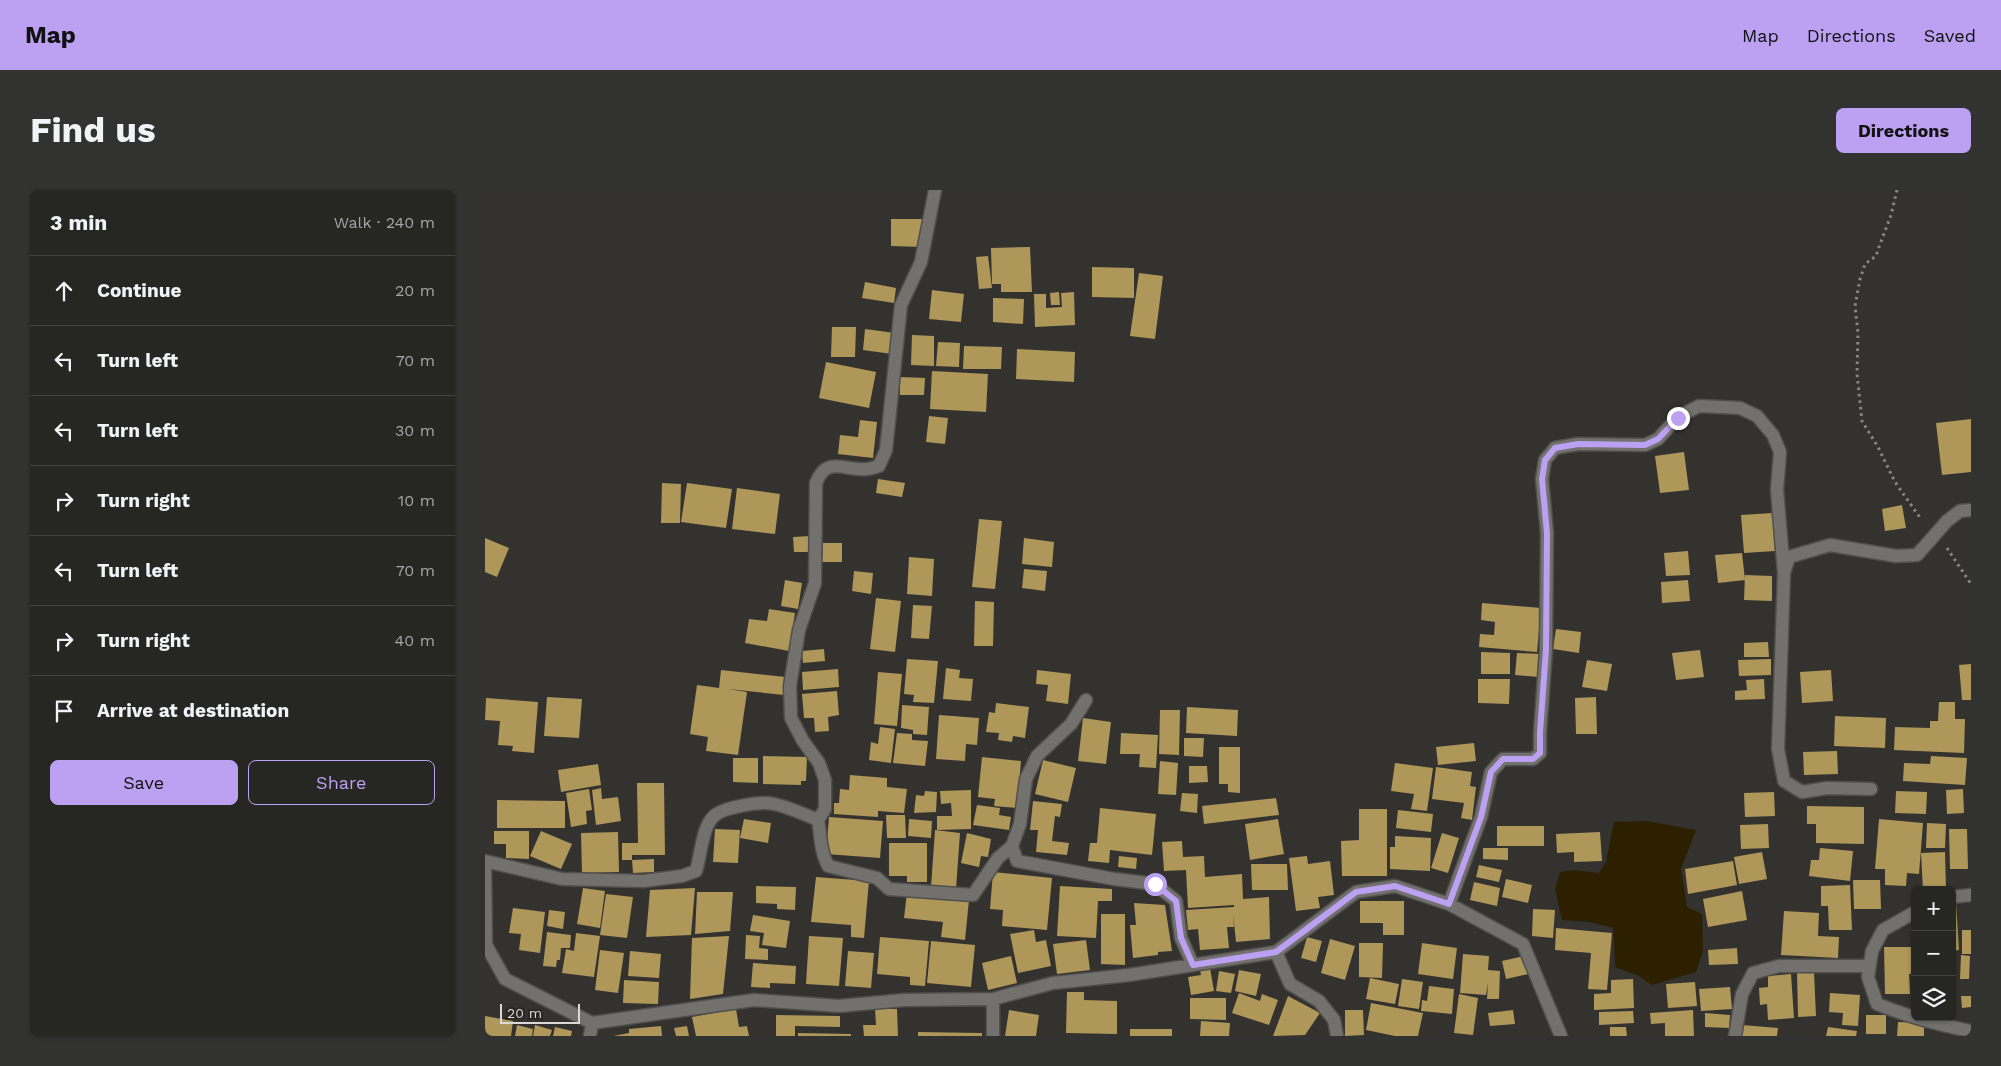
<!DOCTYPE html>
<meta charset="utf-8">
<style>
:root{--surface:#262623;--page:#323230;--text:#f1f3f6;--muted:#a4a5a6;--line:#424341;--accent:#bca0f2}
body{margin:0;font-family:"Work Sans",sans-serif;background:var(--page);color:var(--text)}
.controls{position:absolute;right:15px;bottom:15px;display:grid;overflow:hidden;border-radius:8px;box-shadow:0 1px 4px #0004}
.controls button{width:45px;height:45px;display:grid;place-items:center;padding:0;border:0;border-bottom:1px solid var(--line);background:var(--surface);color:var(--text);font:25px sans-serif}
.scale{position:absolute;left:15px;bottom:12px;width:80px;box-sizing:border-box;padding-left:5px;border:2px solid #dad9d7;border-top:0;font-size:14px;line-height:18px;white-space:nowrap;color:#dad9d7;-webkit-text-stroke:4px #292825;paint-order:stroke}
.stop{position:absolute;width:15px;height:15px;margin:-11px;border:4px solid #bca0f2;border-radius:50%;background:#fff}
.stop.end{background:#bca0f2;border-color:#fff;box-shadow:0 1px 5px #0008}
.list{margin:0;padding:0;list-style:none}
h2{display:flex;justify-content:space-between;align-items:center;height:65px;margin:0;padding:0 20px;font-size:21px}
h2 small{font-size:16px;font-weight:400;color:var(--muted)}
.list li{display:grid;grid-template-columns:32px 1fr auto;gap:15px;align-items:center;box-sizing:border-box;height:70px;padding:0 20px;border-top:1px solid var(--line)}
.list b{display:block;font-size:19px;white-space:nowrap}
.list em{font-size:16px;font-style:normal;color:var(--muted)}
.actions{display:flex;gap:10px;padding:15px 20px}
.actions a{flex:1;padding:11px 0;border:1px solid var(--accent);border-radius:8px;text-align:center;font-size:18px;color:var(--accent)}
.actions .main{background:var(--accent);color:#111}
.icon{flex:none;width:28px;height:28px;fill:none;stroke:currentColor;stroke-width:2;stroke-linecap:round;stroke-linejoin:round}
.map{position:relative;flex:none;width:1486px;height:846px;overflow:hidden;border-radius:8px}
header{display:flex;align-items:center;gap:30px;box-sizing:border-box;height:70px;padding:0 25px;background:var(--accent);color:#111}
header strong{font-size:24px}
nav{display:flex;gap:28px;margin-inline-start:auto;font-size:18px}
.intro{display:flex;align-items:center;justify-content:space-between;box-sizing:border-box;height:120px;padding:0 30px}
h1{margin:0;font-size:35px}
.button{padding:12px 22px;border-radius:8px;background:var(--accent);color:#111;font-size:18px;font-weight:700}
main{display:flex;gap:30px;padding:0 30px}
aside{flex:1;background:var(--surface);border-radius:8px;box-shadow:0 1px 4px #0004}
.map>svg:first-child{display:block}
</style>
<header>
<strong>Map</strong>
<nav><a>Map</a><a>Directions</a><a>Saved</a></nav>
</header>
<div class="intro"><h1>Find us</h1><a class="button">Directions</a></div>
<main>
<aside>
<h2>3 min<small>Walk · 240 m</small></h2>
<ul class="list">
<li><svg class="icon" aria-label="ahead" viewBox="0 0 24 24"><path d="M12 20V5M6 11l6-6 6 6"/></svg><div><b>Continue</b></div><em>20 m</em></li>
<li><svg class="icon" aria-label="left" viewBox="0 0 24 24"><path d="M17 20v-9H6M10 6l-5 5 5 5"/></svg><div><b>Turn left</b></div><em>70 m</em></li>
<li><svg class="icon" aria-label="left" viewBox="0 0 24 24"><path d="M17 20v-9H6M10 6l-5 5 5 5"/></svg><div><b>Turn left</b></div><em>30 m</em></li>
<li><svg class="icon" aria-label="right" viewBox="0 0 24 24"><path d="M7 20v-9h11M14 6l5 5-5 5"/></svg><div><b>Turn right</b></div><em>10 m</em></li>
<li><svg class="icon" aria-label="left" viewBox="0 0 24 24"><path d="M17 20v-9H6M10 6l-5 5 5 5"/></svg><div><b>Turn left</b></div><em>70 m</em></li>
<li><svg class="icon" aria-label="right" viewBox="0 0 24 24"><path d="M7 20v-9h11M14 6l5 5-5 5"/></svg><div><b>Turn right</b></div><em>40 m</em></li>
<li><svg class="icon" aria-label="arrive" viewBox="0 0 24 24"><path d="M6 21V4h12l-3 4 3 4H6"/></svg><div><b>Arrive at destination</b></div></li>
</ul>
<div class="actions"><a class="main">Save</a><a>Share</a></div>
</aside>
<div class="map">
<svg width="1486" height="846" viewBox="0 0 1486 846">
<rect width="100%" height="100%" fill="#33322f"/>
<path fill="#2c2000" d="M1162,631L1211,640L1196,679L1202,717L1217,724L1218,761L1211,782L1167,795L1154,786L1130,777L1128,738L1104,732L1077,730L1070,699L1075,682L1089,680L1114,683L1121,671L1129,632Z"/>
<path fill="#ae9759" d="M406,29H438L437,57L406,56Z
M545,57L547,102H516V94H507L506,58Z
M503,66L507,98L494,99L491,67Z
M607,77L649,78V108L607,107Z
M654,83L678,86L670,149L645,146Z
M380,92L411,98L409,113L377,108Z
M447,100L479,104L476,132L444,129Z
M574,102L575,115H566L565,103Z
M589,102L590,135L550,137L549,104H561V118L577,117L576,103Z
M508,108L539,109L538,134L508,132Z
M347,137H371L370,167H346Z
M380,139L410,143L407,164L378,160Z
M427,145L449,146V176L426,175Z
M453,152L475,153L474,177L451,176Z
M479,156L517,157L516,179H478Z
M532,159L590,162L589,192L531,189Z
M341,172L391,182L384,218L334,208Z
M447,181L503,184L501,222L445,219Z
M415,187L440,188L439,205H415Z
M444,226L463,228L460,254L441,252Z
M1486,229V282L1457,285L1451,233Z
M375,230L392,232L388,268L353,264L355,245L373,247Z
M1199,262L1204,300L1175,303L1170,266Z
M393,289L420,293L417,307L391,303Z
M177,293L196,294L195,333H176Z
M202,293L247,299L241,338L196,332Z
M252,298L295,304L290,344L247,339Z
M1417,315L1421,338L1400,341L1397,319Z
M1288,323L1290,361L1259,363L1256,325Z
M494,329L517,331L510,399L487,397Z
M325,346L326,362H309L308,347Z
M0,348L24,358L12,387L0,382Z
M539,348L569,352L567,377L537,374Z
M338,353H357V372H337Z
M1203,361L1205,385L1181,386L1179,363Z
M1257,363L1260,390L1233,393L1230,365Z
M424,367L449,369L447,406L422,404Z
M539,379L562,381L560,401L537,398Z
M369,381L388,383L386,404L367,401Z
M1260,385L1287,386V411L1259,410Z
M300,390L317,393L313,419L296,416Z
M1203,390L1205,411L1177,413L1176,392Z
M391,408L416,411L410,462L385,459Z
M490,411L509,412L508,456H489Z
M997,413L1056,418L1052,462L994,457L995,444L1009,445L1010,432L996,430Z
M428,415L447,416L444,449L426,448Z
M284,419L310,423L304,461L260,453L264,429L282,431Z
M1071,439L1096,442L1094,463L1068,459Z
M1283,452L1284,467H1259V453Z
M339,459L340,471L318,473L317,461Z
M1215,460L1219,487L1191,490L1187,463Z
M996,462L1025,463V484H996Z
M1032,463L1056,464L1054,487L1030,485Z
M422,469L453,471L449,513L428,512L429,505L419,504Z
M1286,469V485L1254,486L1253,470Z
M1102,470L1127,474L1122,501L1097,497Z
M1486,474V510H1477L1474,475Z
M461,478L475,480L474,488L488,489L486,511L458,509Z
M353,479L354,497L318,500L317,482Z
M236,480L301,487L299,505L243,499L262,502L253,565L221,561L223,547L205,544L212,495L234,498Z
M552,480L586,484L583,514L561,511L563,495L551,494Z
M1346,480L1348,511L1317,513L1315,482Z
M393,482L417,484L412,536L389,534Z
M993,489H1025L1024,514L993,513Z
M1279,489L1280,509L1250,510V501L1262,500L1261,490Z
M352,501L354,525L343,527L344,541L330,542L329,528H319L317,504Z
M62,507L97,509L94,548L59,546Z
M1111,507L1112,544H1091L1090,508Z
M1,508L53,512L49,563L27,561L28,556L13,555L15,531L0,530Z
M1454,512H1470V529H1480L1479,563L1409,560L1410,537L1445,538V531H1453Z
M511,513L544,517L540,548L528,546L527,552L513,550L514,543L501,542L504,522L510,523Z
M417,515L444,517L442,545L428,544V540L416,538Z
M702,517L753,520L752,546L701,543Z
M675,520H695L694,565L674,564Z
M454,525L494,528L492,555L481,554L480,571L451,569Z
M1350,526L1401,528L1400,558L1349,556Z
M598,528L626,532L621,574L593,571Z
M395,537L410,539L406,573L384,570L386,552L393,554Z
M412,543L427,544V550L443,551L440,576L408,573Z
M636,543L673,545L671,578L654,577L655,564H635Z
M699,548H719L718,567L699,566Z
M989,553L991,571L953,575L951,557Z
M734,557H755V603L743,602V594H734Z
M1352,561L1353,584L1319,585L1318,562Z
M278,566L322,567L321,591H316V595L278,594Z
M1446,566L1482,568L1480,595L1418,591L1419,573L1445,574Z
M497,567L536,571L532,618L509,616L510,609L493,607Z
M248,568H273V593L248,592Z
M558,570L591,578L583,612L550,604Z
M675,571L693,573L691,605L673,604Z
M910,573L948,578L942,621L926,619L929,604L906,601Z
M113,574L116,595L76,602L73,580Z
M704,576H722L723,592L704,593Z
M951,577L987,582L985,596L991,597L987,630L976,628L979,613L947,609Z
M365,585L402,588V597L422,599L419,623L393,621V627L349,624V613H354L355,599L364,600Z
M152,593H179L180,665H147V670H137V653H153Z
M116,598L117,609L133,607L136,631L111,635L107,600Z
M104,599L107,620L101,621L102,634L86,637L81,603Z
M1478,599L1479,623L1462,624L1461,600Z
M486,600V639L452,640V626H467L466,613L456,614L455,601Z
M440,601L452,602L451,622L429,623L431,605L439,606Z
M1411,601L1442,602L1441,624L1410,623Z
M1289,602L1290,626L1260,627L1259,603Z
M697,603L713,604L712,623L695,621Z
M791,608L794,625L719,634L717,616Z
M12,610L80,611V638H12Z
M548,611L577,614L575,627L570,626L567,651L584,653L582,665L551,662L553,640H545Z
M492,615L515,618L514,625L526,627L524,640L488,635Z
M1322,616L1379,617V654L1331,653V634H1322Z
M615,618L671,624L667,665L625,660L624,673L603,671L605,653H612Z
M874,619H902V686H857L856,651L874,650Z
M913,620L948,624L946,642L911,638Z
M401,625H420L421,648H402Z
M344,627L398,631L395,668L341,664Z
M259,629L286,633L283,653L255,648Z
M424,629L447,631L446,648L423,646Z
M793,629L799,664L765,670L760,634Z
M1394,629L1438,633L1434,684L1422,683L1421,696L1400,695V679H1390Z
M1442,633L1461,634L1460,658H1441Z
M1283,634L1284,658L1256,659L1255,635Z
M1012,636H1059V656H1012Z
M230,639L255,640L253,673L228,672Z
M1464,639H1482L1483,679H1465Z
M450,640L475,643L471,699L446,697Z
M9,641H44V669L21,668V654H9Z
M56,641L87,654L76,679L45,666Z
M133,642L134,682L97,683L96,643Z
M1115,642L1117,671L1089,672V662L1072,663L1071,644Z
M482,643L506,649L503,667L496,666L494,677L476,673Z
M957,643L974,648L963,683L946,678Z
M910,646L946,648L945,681L905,679V657H910Z
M697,651L698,667L719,666L720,687L757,684L758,709L784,707L785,749L751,752L748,723L749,737H742L744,758L715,760L713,739L703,740L701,720L749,717V715L703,718L701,680L679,681L677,652Z
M404,653H442V692H422V686H404Z
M998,658H1023V670L998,669Z
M1335,658L1368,661L1365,691L1324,686L1326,670H1334Z
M1277,662L1282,689L1254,694L1249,667Z
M1460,662L1461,700H1438L1436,663Z
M634,666L652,668L651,679L633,677Z
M822,666L823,674L845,671L849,705L833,707L835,718L811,721L804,668Z
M169,669V682L148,683L147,670Z
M1248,671L1252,695L1203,704L1200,679Z
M766,674H802L803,700H767Z
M994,675L1017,680L1014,692L991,687Z
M508,682L567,688L562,740L517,736L518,720L505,719Z
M331,687L384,691L379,748L366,747V735L326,732Z
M1021,689L1047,695L1043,713L1017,707Z
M1368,690H1395L1396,719H1369Z
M989,692L1015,698L1012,716L985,710Z
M1365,695L1367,740H1344L1343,716H1336V696Z
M271,696L311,697L310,720L292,719V714L271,713Z
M575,696L627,699V711H613L611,748L572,746Z
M98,698L120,701L115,738L92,734Z
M210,698L206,745L161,747L165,700Z
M1257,701L1262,730L1223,737L1218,709Z
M212,702H248L245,741L210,744Z
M422,703L484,710L480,750L456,747L458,732L419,728Z
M121,704L148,707L142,748L115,745Z
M875,711H919V745H898V733H875Z
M1467,712H1471L1474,760L1467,761Z
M649,713L680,715L687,761L673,762V765L648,768L645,735H651Z
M28,718L60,722L55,763L34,760L36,744L24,743Z
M1048,719L1070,720L1068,748L1047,746Z
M64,720L80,722L78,739L62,736Z
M1299,721L1334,723L1333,746L1354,747L1353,768L1296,765Z
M616,724H640V775L616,774Z
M268,725L305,731L301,758L277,755L279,743L265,741Z
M1071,738L1127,743L1122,800L1103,799L1106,763L1070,760Z
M549,740L551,752L561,750L566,776L533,783L525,744Z
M1477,740H1486V764H1477Z
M62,742L86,745L85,758H76L75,770H72L71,777L58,776Z
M91,743L115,746L109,787L77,783L81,759L89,761Z
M261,745L275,746L274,758L283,759V770L260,769Z
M244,746L238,804L205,809L207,748Z
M324,746L358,748L354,796L321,794Z
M395,747L444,751L440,796L425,795V787L392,784Z
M822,747L837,751L831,772L816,768Z
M845,749L870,756L860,790L836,783Z
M601,750L605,780L572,784L568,754Z
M446,751L490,755L486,797L442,793Z
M874,753H898L897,788L874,787Z
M937,753L972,758L968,789L933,784Z
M1399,757H1430V784H1424L1425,804H1400Z
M1252,758L1253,774L1224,775L1223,760Z
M115,760L139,763L133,803L110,800Z
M145,761L176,764L174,788L143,786Z
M363,761L389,763L386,798L360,796Z
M978,764L1004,766L1003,780L1015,781L1014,809H1002L1003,793L1001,805L975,803Z
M1476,765L1485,766L1484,789H1475Z
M526,766L532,793L503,800L497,773Z
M1039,766L1043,784L1021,789L1017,771Z
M268,773L311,776L310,794L285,793V798L266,797Z
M725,778L729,801L706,805L703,787L716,785L715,780Z
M754,780L776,784L771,806L750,801Z
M734,781L750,784L746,803L731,801Z
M1312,782H1329L1331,826L1313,827Z
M1306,784L1309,828L1283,830L1282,814L1275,815L1274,798L1283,797V786Z
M885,788L914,794L910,814L881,809Z
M917,789L938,792L934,819L913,816Z
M1148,789L1149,818L1109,820V804L1126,803V790Z
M139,790L174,792L173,814L138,813Z
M1426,790H1430V806H1426Z
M1467,790H1469L1470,821H1467Z
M1210,792L1212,816L1183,818L1181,794Z
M944,796L969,799L967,824L936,821L937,810L942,811Z
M1245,797L1247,819L1216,821L1214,799Z
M582,802H599V810L632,811V844L581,843Z
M754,803L775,811L777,804L793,810L784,835L747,823Z
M1345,803L1375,805L1373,836L1357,835L1358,823L1344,822Z
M974,804L993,808L988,845L969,843Z
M803,806L835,823L820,845L788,846Z
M1476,806H1486V817L1477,818Z
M705,808H741V830L705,829Z
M886,813L938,823L933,846H910L881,840Z
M251,819L254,837L262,836L264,846H211L207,827Z
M390,819H412L413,846H379L378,835H391Z
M524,820L554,825L551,846H520Z
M860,820H878L879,845L860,846Z
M1028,820L1030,834L1005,836L1003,823Z
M1208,820L1209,846H1180V833L1166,834L1165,823Z
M1148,821L1149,833L1114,835V822Z
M1220,823L1245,825L1244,838L1220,837Z
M291,825L355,826V837L310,836V846H291Z
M1381,825H1401V844H1381Z
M0,826L28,831L26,846H0Z
M716,831L745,833L744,846H715Z
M1413,832L1439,833V846H1412Z
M32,835L48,839L47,846H30Z
M50,835L67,840L65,846H48Z
M1257,835L1293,838L1292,846H1256Z
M176,836L177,846H128L144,843V839Z
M202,836L204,846H191L189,838Z
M70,837L87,841L86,846H68Z
M1125,837H1141L1142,846H1125Z
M1343,837L1372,841L1371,846H1341Z
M645,839H687V846H645Z
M433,842L497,843V846H433Z
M313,843L366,844V846H313Z"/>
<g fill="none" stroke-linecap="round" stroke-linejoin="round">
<g stroke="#504f4d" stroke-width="15">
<path id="street" d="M1386,599L1342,598L1317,602L1299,591L1293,559L1299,383L1304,367L1345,355L1411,366L1432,365L1462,331L1475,321L1486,320
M333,630C336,647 335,660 343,676L392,688L404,699L488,705L513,668L527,656L535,634L541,589L552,566L586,534L601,510
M527,656L532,671L629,689L670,694L691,711L696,748L708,775
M0,671L77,689L159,691L197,686L211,681C216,665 217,637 229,626C239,617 276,611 289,614C303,617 319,624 333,630L340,619V590L334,573L318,551L306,528L305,496L314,440L330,393L331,293C342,265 359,281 382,279C386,279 390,277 394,276L401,260L416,115L436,72L450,0
M0,676L1,755L20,789L107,833L105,846
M1467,707L1486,705
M964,714L996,627L1006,582L1018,569H1048L1055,563V542L1061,460L1062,343L1057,289L1060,270L1070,258L1093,254L1160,255L1173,249L1193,227L1214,216L1255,218L1272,226L1288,245L1295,262L1292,300L1299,383
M1430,722L1398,740L1387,761L1383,787L1392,814C1422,826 1453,835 1486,841
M791,762L805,794L834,811L849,830L852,846
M107,833L269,810L354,816L419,810L508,809L568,793L644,785L791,762L871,702L910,696L964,714L1038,754L1076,846
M508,846V809
M1250,846L1257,804L1268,783L1294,776H1384"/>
</g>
<path stroke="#898886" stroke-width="3" stroke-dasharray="2.5 4" stroke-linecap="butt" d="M1412,0L1406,25L1394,57L1391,66L1380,74L1375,89L1370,116L1373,143L1372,184L1377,231L1393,257L1410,292L1436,329
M1462,358L1486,394"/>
<use href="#street" stroke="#72716d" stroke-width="12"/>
</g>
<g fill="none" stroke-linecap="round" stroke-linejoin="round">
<path stroke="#bca0f2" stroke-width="6" d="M670,694L691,711L696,748L708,775L791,762L871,702L910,696L964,714L996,627L1006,582L1018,569H1048L1055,563V542L1061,460L1062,343L1057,289L1060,270L1070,258L1093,254L1160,255L1173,249L1193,228"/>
</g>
</svg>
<div class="controls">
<button>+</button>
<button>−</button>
<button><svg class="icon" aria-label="layers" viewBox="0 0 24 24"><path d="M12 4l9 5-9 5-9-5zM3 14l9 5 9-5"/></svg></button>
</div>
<div class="scale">20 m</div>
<div class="stop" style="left:670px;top:694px"></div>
<div class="stop end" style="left:1193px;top:228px"></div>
</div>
</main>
